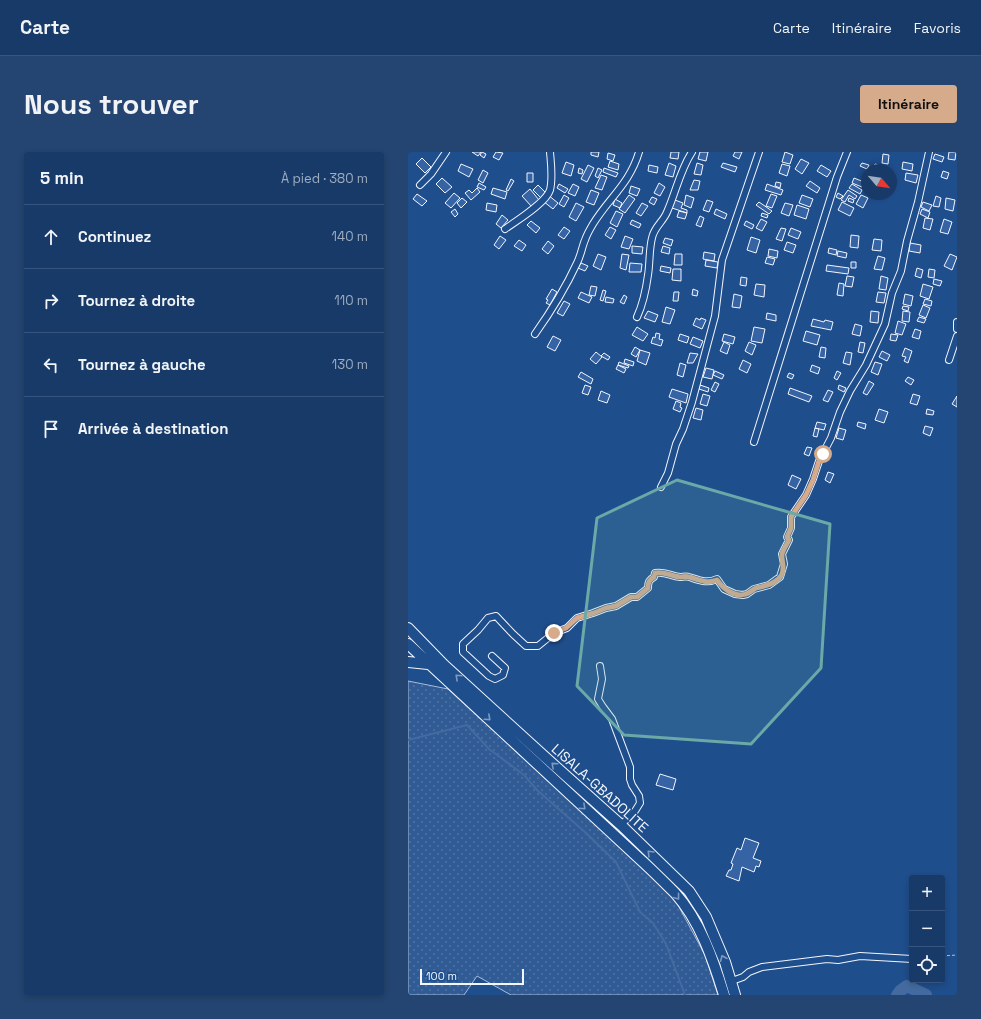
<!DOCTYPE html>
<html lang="fr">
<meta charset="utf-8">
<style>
:root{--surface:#173a69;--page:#244571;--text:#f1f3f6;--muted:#9eadc0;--line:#36547d;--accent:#d6ab8b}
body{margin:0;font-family:"Space Grotesk",sans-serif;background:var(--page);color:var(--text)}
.controls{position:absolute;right:12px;bottom:12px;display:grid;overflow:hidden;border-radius:4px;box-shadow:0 2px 6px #0003}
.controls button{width:36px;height:36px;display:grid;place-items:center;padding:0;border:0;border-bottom:1px solid var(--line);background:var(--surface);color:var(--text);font:20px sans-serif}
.compass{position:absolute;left:453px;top:12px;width:36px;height:36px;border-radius:50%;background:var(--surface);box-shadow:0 2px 6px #0003;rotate:119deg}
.scale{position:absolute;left:12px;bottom:10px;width:104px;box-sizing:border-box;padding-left:4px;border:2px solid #f2f6ff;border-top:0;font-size:11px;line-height:14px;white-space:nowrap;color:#f2f6ff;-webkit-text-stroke:3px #1f4e8c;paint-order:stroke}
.stop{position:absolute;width:12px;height:12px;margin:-9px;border:3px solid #d6ab8b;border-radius:50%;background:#fff}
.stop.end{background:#d6ab8b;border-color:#fff;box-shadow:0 1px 4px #0008}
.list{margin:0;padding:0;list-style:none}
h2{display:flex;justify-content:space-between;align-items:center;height:52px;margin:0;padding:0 16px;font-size:17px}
h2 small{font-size:13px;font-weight:400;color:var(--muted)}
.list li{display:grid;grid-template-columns:26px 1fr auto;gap:12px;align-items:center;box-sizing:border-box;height:64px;padding:0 16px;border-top:1px solid var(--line)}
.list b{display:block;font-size:15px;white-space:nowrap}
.list em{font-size:13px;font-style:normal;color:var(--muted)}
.icon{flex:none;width:22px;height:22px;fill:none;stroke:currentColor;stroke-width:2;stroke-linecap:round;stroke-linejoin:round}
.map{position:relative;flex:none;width:549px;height:843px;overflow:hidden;border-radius:4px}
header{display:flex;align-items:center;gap:24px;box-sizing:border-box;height:56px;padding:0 20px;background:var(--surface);border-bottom:1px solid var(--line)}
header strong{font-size:19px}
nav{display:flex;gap:22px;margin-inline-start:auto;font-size:14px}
.intro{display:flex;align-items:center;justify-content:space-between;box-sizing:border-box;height:96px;padding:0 24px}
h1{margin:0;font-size:28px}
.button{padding:10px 18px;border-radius:4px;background:var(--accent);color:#111;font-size:14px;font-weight:700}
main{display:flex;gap:24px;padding:0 24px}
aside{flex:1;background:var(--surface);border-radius:4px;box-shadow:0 2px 6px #0003}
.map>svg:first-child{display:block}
</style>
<header>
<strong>Carte</strong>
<nav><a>Carte</a><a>Itinéraire</a><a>Favoris</a></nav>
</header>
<div class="intro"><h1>Nous trouver</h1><a class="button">Itinéraire</a></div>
<main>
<aside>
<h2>5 min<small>À pied · 380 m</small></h2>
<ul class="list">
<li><svg class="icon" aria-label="ahead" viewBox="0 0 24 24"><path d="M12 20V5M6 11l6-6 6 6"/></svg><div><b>Continuez</b></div><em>140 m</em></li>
<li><svg class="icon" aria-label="right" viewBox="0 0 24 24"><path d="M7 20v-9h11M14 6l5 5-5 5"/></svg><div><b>Tournez à droite</b></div><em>110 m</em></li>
<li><svg class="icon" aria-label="left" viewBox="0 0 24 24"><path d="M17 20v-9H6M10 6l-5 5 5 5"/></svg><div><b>Tournez à gauche</b></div><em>130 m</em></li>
<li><svg class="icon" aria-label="arrive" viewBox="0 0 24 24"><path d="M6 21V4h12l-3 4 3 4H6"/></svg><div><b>Arrivée à destination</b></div></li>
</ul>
</aside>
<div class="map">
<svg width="549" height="843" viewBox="0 0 549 843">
<defs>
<pattern id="grass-dots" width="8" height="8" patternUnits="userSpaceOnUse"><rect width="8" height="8" fill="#305b95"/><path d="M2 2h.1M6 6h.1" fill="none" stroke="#4e73a5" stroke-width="1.8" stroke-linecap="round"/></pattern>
</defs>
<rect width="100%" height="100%" fill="#1f4e8c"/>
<path fill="url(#grass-dots)" stroke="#a8bbd7" d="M0,529L40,537L265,744L297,803L310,843H103L69,824L56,843H0Z"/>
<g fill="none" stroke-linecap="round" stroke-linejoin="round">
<path stroke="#446ba0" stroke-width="2" d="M0,588L59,573L81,597L116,623L129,638L178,681L208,710L232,760L245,771L258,792L277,843"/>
<path stroke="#446ba0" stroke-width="12" d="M489,843L492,839L499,834L518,843"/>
</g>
<path fill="#3563a3" stroke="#f2f6ff" d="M64,0H73L70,4Z
M74,0L78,2L76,6L72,3Z
M88,0L95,1L91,8L85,5Z
M183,0H191L190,5L183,3Z
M263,0H271L270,7L262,6Z
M292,0H300L298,9L290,7Z
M327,0H334L331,7L325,4Z
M377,0L385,3L382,12L374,10Z
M541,0H548L547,8L540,7Z
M200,1L207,3L205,9L199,7Z
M475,2L481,3L480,12L474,11Z
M527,2L536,5L534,10L525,7Z
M14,6L23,15L17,21L8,12Z
M393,7L401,11L394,22L387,17Z
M202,9L211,12L210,18L200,15Z
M158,10L166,13L163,24L154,21Z
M495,10L505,12L504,19L494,17Z
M261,11L268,14L265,25L257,23Z
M289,11L295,13L293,23L286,22Z
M315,11L329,15L327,20L313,15Z
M454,11L461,13L459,17L452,14Z
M53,12L65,17L61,25L50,19Z
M374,12L382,14L379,24L371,21Z
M467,12L475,14L473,18L466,16Z
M180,13L186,16L179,30L173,27Z
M241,13L250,15L249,21L240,19Z
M413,13L423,19L419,25L409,19Z
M171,16L175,18L174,22L170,21Z
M190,16L194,18L190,26L187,24Z
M196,16L210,21L208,25L195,20Z
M75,18L80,21L75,31L70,28Z
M535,19L541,21L539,27L533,25Z
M119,21H125V30H119Z
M498,21L510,23L508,31L497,28Z
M193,23L199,25L194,38L187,36Z
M34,26L44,35L37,41L28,32Z
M446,26L456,30L454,35L444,31Z
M103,27L106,29L100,39L98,38Z
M286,28L292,29L290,38H282Z
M402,29L412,36L409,41L398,34Z
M368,30L373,31L372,36L367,34Z
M71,31L78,35L76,38L69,35Z
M251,31L257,35L252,44L246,41Z
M151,32L160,37L157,41L149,36Z
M165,32L171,35L167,44L160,41Z
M359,32L375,38L373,43L357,38Z
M444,32L454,38L452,42L441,36Z
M130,33L138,41L133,46L125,38Z
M223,34L232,37L229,44L221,41Z
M69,36L72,40L63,48L57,41L61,38L64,41Z
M85,36L99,40L97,47L83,42Z
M122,37L131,48L124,55L114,44Z
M183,38L191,41L186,53L178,50Z
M440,38L449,44L447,47L441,43L437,50L433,48Z
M46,41L52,46L43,56L37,51Z
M430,41L435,44L432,47L428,45Z
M9,42L19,49L14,54L5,47Z
M363,42L369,44L364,56L358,54Z
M140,43L150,51L145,57L135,49Z
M156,43L161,46L156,55L151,52Z
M221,43L227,47L217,61L211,57Z
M278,43L286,46L283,56L276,53Z
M394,43L405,47L402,55L391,51Z
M453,43L460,46L455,56L448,52Z
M528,44L533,46L531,55L525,54Z
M244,45L249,47L246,53L241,50Z
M54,46L59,50L53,56L49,51Z
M441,46L446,48L445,51L440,49Z
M538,46L547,48L545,59L537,57Z
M207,47L214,51L212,56L205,53Z
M267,48L275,51L273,56L279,58V61L264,56Z
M299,48L305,50L301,60L295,58Z
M351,50L364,59L361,62L348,53Z
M434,50L446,56L442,64L430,58Z
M515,50L524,53L521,59L513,55Z
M79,51L89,53L88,60L78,58Z
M168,51L176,55L168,69L161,65Z
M234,51L240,54L233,64L228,61Z
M377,51L385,53L381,64L373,61Z
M389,53L401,57L398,67L386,63Z
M47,57L50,62L47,65L43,60Z
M308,57L319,62L317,67L306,62Z
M514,57L522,60L520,66L512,62Z
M208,59L215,62L209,75L202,71Z
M271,59L279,61L277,67L269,65Z
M354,61L360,63L359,66L353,64Z
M94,63L100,68L93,76L88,72Z
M292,64L296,66L293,75L288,73Z
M517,66L525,67L522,78L515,76Z
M353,67L359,70L354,79L348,76Z
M536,67L544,70L540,82L532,80Z
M224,68L233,72L231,76L222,72Z
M123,69L132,76L128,81L119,73Z
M338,69L346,73L344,77L336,73Z
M156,75L162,79L156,87L150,83Z
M202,75L208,78L203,87L197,83Z
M373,76L378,77L374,89L368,87Z
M383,76L393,80L390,87L380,83Z
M443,83L451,84L450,96L442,95Z
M92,84L98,88L91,97L86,93Z
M217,84L225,87L221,97L213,95Z
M343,85L352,88L348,101L339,98Z
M257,86L265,88L263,94L255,91Z
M466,87L474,88L473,99L464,98Z
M111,88L118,93L114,99L106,94Z
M140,89L146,94L140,102L134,97Z
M379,90L388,93L385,101L376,98Z
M502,91L513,93L512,101L501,99Z
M224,94L235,95L234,102L224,101Z
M255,94L262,96L261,102L253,100Z
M421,96L429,98L428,103L420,101Z
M361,97L370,99L369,106L360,104Z
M430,99L439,101L438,106L429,104Z
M296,100L307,102L306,109L295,107Z
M190,102L198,105L193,118L185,114Z
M214,102L221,103L218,118L212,116Z
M267,102H274V113H266Z
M542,102L549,105L544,118L536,114Z
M470,104L477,106L474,118L466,117Z
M359,105L367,107L365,113L357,111Z
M298,108L310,110L309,116L297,114Z
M443,110H448V116H443Z
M173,111L180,114L177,119L170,116Z
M222,111L234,112L233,120H221Z
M419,113L441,116L440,122L418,119Z
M253,114L263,116L262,121L252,119Z
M509,116L515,118L513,126L507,124Z
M265,117H273V129L264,128Z
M521,117L527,118L526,126L520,125Z
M439,124L446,125L444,135L437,134Z
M473,124L480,126L478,138L471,137Z
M333,125L339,126L338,134L332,133Z
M526,127L534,129L532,134L525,132Z
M431,131L436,132L435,144L429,143Z
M348,132L357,133L356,145L346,143Z
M515,132L525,135L521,147L512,144Z
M183,134L189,135L187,144L181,143Z
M144,137L149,140L142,153L138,151L140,148L138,147Z
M285,137L290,139L289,144L284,143Z
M195,138L198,139L195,149L192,148Z
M173,140L184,145L181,151L170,146Z
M266,140H271L270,149H265Z
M470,140L478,141L476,151L468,150Z
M326,142L334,144L332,156L324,155Z
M497,142L505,144L503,154L495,152Z
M216,143L219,145L216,152L212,150Z
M198,145L206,147L205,151L197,150Z
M517,147L524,149L523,154L515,152Z
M156,149L162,152L155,164L149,161Z
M515,153L522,156L518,166L511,163Z
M495,154L501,155L500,159L494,157Z
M258,155L267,158L262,172L254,170Z
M240,159L250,163L247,170L236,166Z
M463,159L471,160L470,171L462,170Z
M495,159L502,160L501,170L494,169Z
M359,161L368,163V169L358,167Z
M511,165L518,167L516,171L509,169Z
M288,166L292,168L293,166L298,168L294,177L285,173Z
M405,167L416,170L417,168L425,170L423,178L403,174Z
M490,169L498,172L494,183L487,181Z
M447,172L454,174L452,184L444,182Z
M229,175L240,182L235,189L224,183Z
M346,175L357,177L354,191L343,189Z
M507,177L513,179L511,187L504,185Z
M398,179L412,183L409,193L395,189Z
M248,181L252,182L251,187L255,188L253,194L243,191L245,185L247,186Z
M272,182L281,185L279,191L270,188Z
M316,182L327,185L325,192L314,189Z
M483,182L490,183L488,189L482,188Z
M145,184L153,188L147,199L139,195Z
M285,185L295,189L292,196L282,192Z
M316,190L322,193L319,202L312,199Z
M341,190L348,193L344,203L337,199Z
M452,190L457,191L455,201L450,200Z
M227,195L232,198L228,205L223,202Z
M413,195L418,196L417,206L411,205Z
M497,196L504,199L500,211L496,209L498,205L494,204Z
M232,198L242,201L238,213L229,209Z
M474,199L482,203L479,209L471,205Z
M188,200L194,205L188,212L182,207Z
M438,200L444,201L442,213L435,211Z
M196,201L202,205L200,208L193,204Z
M282,201L290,202L285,211H279Z
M217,207L226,210L225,214L216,211Z
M335,208L343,212L339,221L331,217Z
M211,210L221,214L220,216L210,213Z
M467,210L474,212L470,223L463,220Z
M272,211L278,213L275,225L269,223Z
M210,213L218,217L216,221L208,217Z
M404,213L412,216L410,222L402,219Z
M298,216L306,218L304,227L295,225Z
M307,219L316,223L314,227L305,223Z
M429,219L433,221L429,228L426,226Z
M173,220L185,227L183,232L170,225Z
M381,221L386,223L384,227L379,225Z
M500,225L506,228L503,233L497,229Z
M461,229L466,232L459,243L455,241Z
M307,230L311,232L307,240L303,238Z
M177,233L183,235L180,243L174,241Z
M292,233L301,236L300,240L291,237Z
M431,233L438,236L436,240L430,237Z
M382,236L404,244L401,250L380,242Z
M264,237L280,242L278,251L261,245Z
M420,238L425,240L420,250L415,248Z
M193,239L202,243L199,251L190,248Z
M295,242L302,244L299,254L292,252Z
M505,242L512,244L509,253L502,251Z
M549,244V255L544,252Z
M268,249L273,251L272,255L274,256L272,260L265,257Z
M288,256L295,258L293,268L285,266Z
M471,257L480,260L476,271L467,268Z
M519,257L526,259L525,263L518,262Z
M409,270L418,272L416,278L407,276Z
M450,270L458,272L457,277L449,274Z
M517,274L525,276L522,284L515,281Z
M407,276L411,277L409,285L405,284Z
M431,276L438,278L435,288L428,286Z
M399,295L404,296L401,304L396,302Z
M420,320L426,322L422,331L417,328Z
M384,323L393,327L388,337L380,333Z
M252,622L268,627L265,638L248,633Z
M337,686L351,691L345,706L353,709L351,715L348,714L346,720L334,715L331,729L318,724L321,718H323L325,712L323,711L329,696L333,698Z"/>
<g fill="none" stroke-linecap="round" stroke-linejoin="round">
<g stroke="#f2f6ff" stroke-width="8">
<path id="street" d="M12,33L23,22L38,0
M97,77C108,69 138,51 142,38C145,26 143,12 142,0
M229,165C235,152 238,138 240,123C242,111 241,98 244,86C246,75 255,70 259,60C268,40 272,18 284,0
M549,170V177
M127,182C144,158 157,137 169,111C173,103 174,95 177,88C179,82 182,77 185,72C201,46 222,31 231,0
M541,208L549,184
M346,290L429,25L439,0
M253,335L260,321L268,292L275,277L284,250L307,164L314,108L351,0
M84,504L97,516L95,523L87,527L81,524L55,500V492L70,478L80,466L88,464L105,482L118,494H130L146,481L159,476L169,466L185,461L198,456L208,454L223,445H229L240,436C240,430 241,428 246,425L247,421C257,419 262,424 272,425C275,425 278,424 281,425C291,428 299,432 309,427L316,437L327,442L335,443L339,442L346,437L361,433L372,425L376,412L374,402L381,388L379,385L383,376V365L398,343L405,327L411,309L423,286L432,260L442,239L458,213L477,172L484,141L493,119L499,89L510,50L521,0
M192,514L194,527L190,547L195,555L204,567L222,615V627L224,633L231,644L232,651L227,659L213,673
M324,829L335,825L341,820L354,815L419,807L430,808L452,804L504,807"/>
</g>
<g stroke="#f2f6ff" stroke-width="12">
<path id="primary" d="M0,476L36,513L137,605L213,673L281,739L298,765L317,810L327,843
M0,492L234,709C245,719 256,730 267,741C292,769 305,807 316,843
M0,510L20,512"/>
</g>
<path stroke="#b3c4dc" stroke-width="1" stroke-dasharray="3 2" stroke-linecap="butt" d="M534,804L549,803"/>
<use href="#street" stroke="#1f4e8c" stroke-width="6"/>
<use href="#primary" stroke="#1f4e8c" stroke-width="10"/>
</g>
<defs><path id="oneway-chevron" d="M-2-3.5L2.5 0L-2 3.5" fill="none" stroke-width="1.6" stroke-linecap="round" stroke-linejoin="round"/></defs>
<g stroke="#7e9ac0">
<use href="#oneway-chevron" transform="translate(50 525) rotate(-137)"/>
<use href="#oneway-chevron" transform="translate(80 566) rotate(42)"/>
<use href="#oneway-chevron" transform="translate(146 613) rotate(-138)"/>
<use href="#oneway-chevron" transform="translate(175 655) rotate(43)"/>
<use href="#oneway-chevron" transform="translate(242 701) rotate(-135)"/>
<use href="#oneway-chevron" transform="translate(269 745) rotate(52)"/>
<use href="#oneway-chevron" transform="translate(315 806) rotate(-113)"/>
</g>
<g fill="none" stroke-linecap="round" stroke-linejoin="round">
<path stroke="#d6ab8b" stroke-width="5" d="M146,481L158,476L169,466L186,461L198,456L208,454L223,445H229L240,436C240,430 241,428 246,425L247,421C257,419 262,424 272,425C275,425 278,424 281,425C291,428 299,432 309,428C315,436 326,446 338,442C342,441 344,438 348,436C357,434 367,432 373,424C378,416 373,410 374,402C375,398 379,392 381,388L379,385L383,376V365L398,343L405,328L411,309L415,302"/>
</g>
<path fill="#6aa9a8" fill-opacity="0.2" stroke="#6aa9a8" stroke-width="3" stroke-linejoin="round" d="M269,328L422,372L413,516L343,592L216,583L169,534L189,366Z"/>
<g text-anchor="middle" stroke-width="3" stroke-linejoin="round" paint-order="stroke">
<g font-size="14" fill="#f2f6ff" stroke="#1f4e8c">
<text transform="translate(192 636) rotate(42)" y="5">LISALA-GBADOLITE</text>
</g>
</g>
</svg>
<div class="controls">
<button>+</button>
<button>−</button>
<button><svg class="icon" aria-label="locate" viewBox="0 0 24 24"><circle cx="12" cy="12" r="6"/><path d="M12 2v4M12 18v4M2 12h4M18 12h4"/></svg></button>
</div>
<svg class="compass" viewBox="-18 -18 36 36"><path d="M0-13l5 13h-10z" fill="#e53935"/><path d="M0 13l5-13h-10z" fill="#9eadc0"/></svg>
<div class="scale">100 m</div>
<div class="stop" style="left:415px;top:302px"></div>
<div class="stop end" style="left:146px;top:481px"></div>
</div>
</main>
